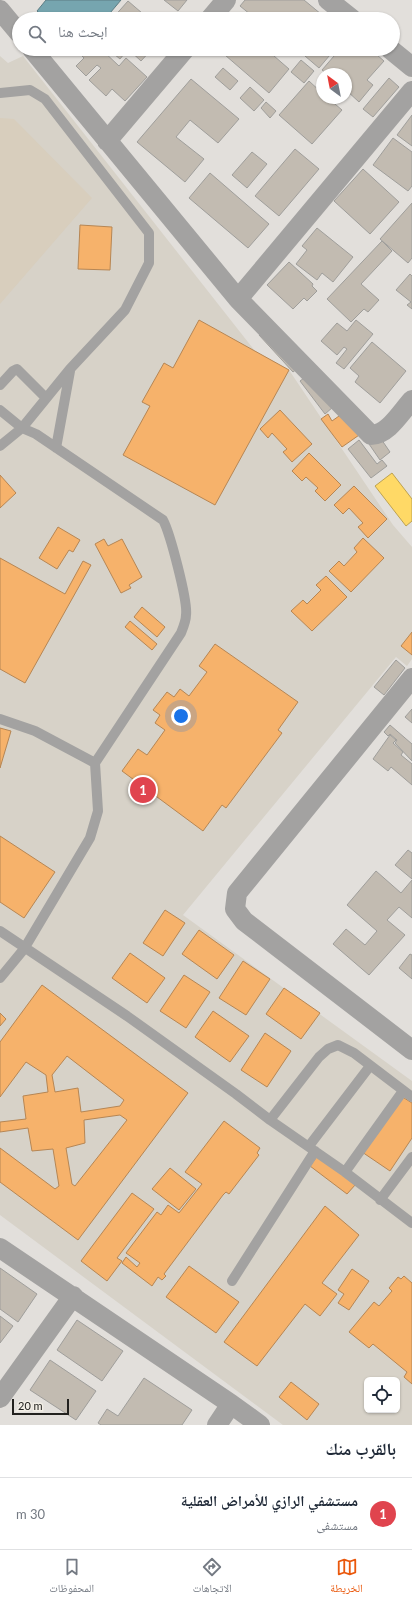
<!DOCTYPE html>
<html lang="ar">
<meta charset="utf-8">
<style>
:root{--surface:#fff;--page:#f6f6f7;--text:#1f2937;--muted:#747a83;--line:#e0e1e3;--accent:#ea580c}
body{margin:0;font-family:Lato,"Noto Naskh Arabic",sans-serif;background:var(--page);color:var(--text);direction:rtl}
.controls{position:absolute;right:12px;bottom:12px;display:grid;overflow:hidden;border-radius:6px;box-shadow:0 1px 3px #0004}
.controls button{width:36px;height:36px;display:grid;place-items:center;padding:0;border:0;border-bottom:1px solid var(--line);background:var(--surface);color:var(--text);font:20px sans-serif}
.compass{position:absolute;left:316px;top:68px;width:36px;height:36px;border-radius:50%;background:var(--surface);box-shadow:0 1px 3px #0004;rotate:328deg}
.scale{position:absolute;left:12px;bottom:10px;width:57px;box-sizing:border-box;padding-left:4px;border:2px solid #22211e;border-top:0;font-size:11px;line-height:14px;white-space:nowrap;color:#22211e;-webkit-text-stroke:3px #f2eee5;paint-order:stroke}
.you{position:absolute;left:181px;top:716px;width:14px;height:14px;margin:-10px;border:3px solid #fff;border-radius:50%;background:#1a73e8;box-shadow:0 0 0 6px #1a73e833}
.badge{display:grid;place-items:center;width:26px;height:26px;border-radius:50%;background:var(--accent);color:#fff;font-size:13px;font-weight:700}
.pin{position:absolute;translate:-50% -50%;border:2px solid #fff;box-shadow:0 1px 4px #0006}
.list{margin:0;padding:0;list-style:none}
h2{display:flex;justify-content:space-between;align-items:center;height:52px;margin:0;padding:0 16px;font-size:17px}
h2 small{font-size:13px;font-weight:400;color:var(--muted)}
.list li{display:grid;grid-template-columns:26px 1fr auto;gap:12px;align-items:center;box-sizing:border-box;height:72px;padding:0 16px;border-top:1px solid var(--line)}
.list b{display:block;font-size:15px;white-space:nowrap}
.list p{margin:0;font-size:13px;white-space:nowrap;color:var(--muted)}
.list em{font-size:13px;font-style:normal;color:var(--muted)}
.icon{flex:none;width:22px;height:22px;fill:none;stroke:currentColor;stroke-width:2;stroke-linecap:round;stroke-linejoin:round}
.map{position:relative;flex:none;width:412px;height:1425px;overflow:hidden;direction:ltr}
.search{position:absolute;background:var(--surface);box-shadow:0 1px 3px #0004;left:12px;right:12px;top:12px;height:44px;display:flex;align-items:center;gap:10px;box-sizing:border-box;padding:0 14px;border-radius:22px;color:var(--muted);font-size:15px}
.sheet{height:124px;background:var(--surface)}
nav{display:flex;justify-content:space-around;align-items:center;box-sizing:border-box;height:56px;border-top:1px solid var(--line);background:var(--surface);font-size:11px;color:var(--muted)}
nav a{display:grid;justify-items:center;gap:2px}
nav .on{color:var(--accent)}
.map>svg:first-child{display:block}
</style>
<div class="map">
<svg width="412" height="1425" viewBox="0 0 412 1425">
<rect width="100%" height="100%" fill="#e2dfdb"/>
<path fill="#d7d2c8" fill-rule="evenodd" d="M0,56L8,63L23,56L255,351L289,370L393,525L412,547V659L407,666L396,657L183,915L412,1081V1425H283L0,1215ZM367,1380H397V1410H367Z"/>
<path fill="#d8cebd" d="M0,118L14,119L92,198L0,304Z"/>
<path fill="#ffd966" stroke="#bda250" d="M392,473L412,499V521L406,526L375,486Z"/>
<path fill="#f6b26b" stroke="#b68654" fill-rule="evenodd" d="M80,225L112,227L110,270L78,269Z
M199,320L289,370L215,505L123,455L150,406L142,402L164,363L173,368Z
M280,410L312,444L292,462L283,452L287,449L272,433L268,438L260,429Z
M346,411L362,433L342,447L321,419L328,414L332,421Z
M309,453L341,485L325,501L315,491L318,488L306,477L302,481L292,471Z
M0,475L16,493L0,508Z
M354,486L387,519L368,538L358,527L363,523L349,508L343,514L334,505Z
M58,527L80,540L73,552L69,550L57,569L39,558Z
M363,538L384,558L351,592L329,571L339,561L344,566L357,552L354,548Z
M104,539L108,546L122,539L142,577L129,585L131,588L121,593L95,544Z
M0,558L65,594L83,561L91,565L25,683L0,669Z
M326,576L347,597L312,631L291,611L303,600L307,604L321,590L316,585Z
M142,607L165,627L157,637L134,617Z
M130,621L157,644L152,650L125,627Z
M412,632V655L401,646Z
M215,644L298,702L278,730L282,733L226,808L222,805L203,831L122,771L138,749L147,755L165,730L155,723L160,715L153,710L167,692L174,697L180,689L189,696L207,672L199,666Z
M0,728L11,731L0,768Z
M0,836L55,872L24,918L0,902Z
M165,910L185,923L163,956L143,943Z
M199,930L234,955L217,979L182,954Z
M130,953L165,978L147,1003L112,978Z
M243,961L270,979L246,1015L219,998Z
M184,975L210,992L186,1028L160,1011Z
M42,985L188,1093L78,1240L0,1182V1148L55,1189L59,1186L53,1149L32,1151L28,1128L0,1132V1122L26,1119L23,1096L48,1092L46,1075L26,1062L0,1097V1042ZM67,1056L124,1100L120,1106L81,1112L78,1088L55,1092L52,1075ZM120,1115L127,1120L75,1186L72,1184L66,1148L85,1143L84,1120Z
M284,988L320,1013L301,1039L266,1014Z
M213,1011L249,1036L230,1062L195,1037Z
M0,1013L6,1019L0,1026Z
M265,1033L291,1051L267,1087L241,1070Z
M401,1096L412,1103V1138L390,1171L362,1152Z
M224,1121L260,1148L257,1153L259,1155L229,1194L226,1192L223,1195L164,1274L166,1276L162,1280L158,1277L152,1286L122,1263L126,1257L137,1267L140,1263L126,1253L157,1212L161,1215L168,1205L179,1213L202,1184L185,1172Z
M318,1155L356,1184L347,1194L310,1166Z
M170,1168L196,1189L179,1210L152,1189Z
M132,1193L154,1209L117,1258L122,1261L107,1281L81,1261Z
M325,1206L359,1235L322,1283L337,1294L320,1316L305,1304L257,1366L224,1342Z
M189,1266L239,1302L216,1333L166,1297Z
M352,1269L369,1281L349,1310L338,1303L344,1294L338,1290Z
M404,1276L412,1283V1384L404,1377L407,1372L373,1344L369,1348L349,1332L374,1302L379,1306L392,1291L389,1288L398,1277L401,1279Z
M291,1382L319,1404L307,1420L279,1397Z"/>
<path fill="#76a5af" stroke="#5d7d84" d="M46,0H121L105,19H46L37,11Z"/>
<path fill="#c2bbb1" stroke="#9f9e9b" d="M164,0H187L178,11Z
M245,0H304L327,19H256L240,6Z
M128,1L149,19H112Z
M85,49H101L119,66L126,58L147,77L125,101L112,89L106,96L89,80L101,68L97,65L86,76L76,66L84,58L80,54Z
M108,49H152L141,61L128,49L120,59Z
M218,49H266L289,69L269,93Z
M292,49H305L300,55Z
M311,49H335L319,68L305,56Z
M340,49H370L384,61L367,80L373,85L359,102L346,90V74H327L322,70Z
M301,60L314,71L304,83L291,72Z
M223,68L238,81L230,90L215,77Z
M389,78L399,87L373,117L363,109Z
M191,79L239,119L218,143L190,120L176,137L204,159L185,182L137,142Z
M309,81L322,93V98H328L342,110L312,144L279,115Z
M250,87L264,100L254,111L240,98Z
M266,102L276,111L270,118L261,108Z
M412,115V146L397,135Z
M393,138L412,152V186L408,191L373,165Z
M295,149L319,169L279,216L255,196Z
M252,152L267,164L247,188L232,175Z
M363,169L399,202L370,234L334,201Z
M210,173L269,224L248,248L189,198Z
M412,203V258L408,263L380,239Z
M317,228L353,257L333,282L322,273L317,280L296,264L307,250L302,246Z
M382,241L392,251L361,284L379,300L368,312L364,309L351,322L327,299Z
M289,262L313,284L312,286L317,291L307,301L304,298L293,309L267,285Z
M410,274L412,276V309L407,305L411,302L396,290Z
M356,320L373,334L344,369L336,363L347,349L344,347L337,355L321,341L337,323L347,331Z
M263,331L298,368L293,372L259,335Z
M372,342L406,371L380,403L355,382L359,376L350,368Z
M308,375L333,407L325,414L300,381Z
M379,436L390,452L380,460L369,444Z
M359,440L377,464L382,460L387,466L371,478L348,449Z
M396,660L405,668L384,695L374,687Z
M412,709V723L405,717Z
M390,725L412,744V761L395,743L397,740L390,734L388,736L384,732Z
M390,735L396,740L393,743L403,752L401,755L412,764V785L391,767L388,771L373,759Z
M408,850L412,853V879L395,865Z
M376,871L401,893L412,880V918L399,907L387,920L405,935L369,975L333,944L346,929L365,945L377,931L347,905Z
M410,954L412,955V979L399,968Z
M0,1268L37,1294L18,1322L0,1309Z
M0,1316L13,1326L0,1343Z
M77,1320L123,1351L102,1381L57,1350Z
M50,1360L96,1391L76,1420L30,1390Z
M144,1378L192,1410L182,1425H101L98,1423L107,1409L118,1416Z"/>
<g fill="none" stroke-linecap="round" stroke-linejoin="round">
<path stroke="#a3a2a1" stroke-width="10" d="M0,93L30,90L45,99L149,233V263L125,310L70,369L22,428L0,446
M0,385L13,371L17,369L46,398
M0,410L22,428L36,434L163,520C170,533 188,601 186,615C186,621 183,628 181,633L95,763L98,811L90,838L24,949L0,978
M56,448L70,371
M0,719L35,731L95,763
M0,931L127,1016L236,1094L270,1120L345,1172L412,1223
M270,1120L319,1057L328,1049L338,1045L354,1053L412,1097
M309,1146L370,1066
M345,1172L403,1091
M380,1200L412,1157
M232,1281L315,1151"/>
<path stroke="#a3a2a1" stroke-width="20" d="M328,0L352,19
M0,10L19,33
M210,19L226,0
M32,49L238,299L371,435C388,435 401,412 412,400
M390,49L412,67
M107,141L185,49
M238,299L412,91
M412,678L237,893L235,909L244,921L412,1050
M0,1248L231,1404L260,1425
M0,1398L73,1296
M217,1425L231,1404"/>
</g>
</svg>
<div class="controls">
<button><svg class="icon" aria-label="locate" viewBox="0 0 24 24"><circle cx="12" cy="12" r="6"/><path d="M12 2v4M12 18v4M2 12h4M18 12h4"/></svg></button>
</div>
<svg class="compass" viewBox="-18 -18 36 36"><path d="M0-13l5 13h-10z" fill="#e53935"/><path d="M0 13l5-13h-10z" fill="#747a83"/></svg>
<div class="scale">20 m</div>
<div class="you"></div>
<div class="pin badge" style="left:143px;top:790px;background:#e0444e">1</div>
<div class="search"><svg class="icon" aria-label="search" viewBox="0 0 24 24"><circle cx="10" cy="10" r="6"/><path d="M15 15l6 6"/></svg>ابحث هنا</div>
</div>
<section class="sheet">
<h2>بالقرب منك<small></small></h2>
<ul class="list">
<li><span class="badge" style="background:#e0444e">1</span><div><b>مستشفي الرازي للأمراض العقلية</b><p>مستشفى</p></div><em>30 m</em></li>
</ul>
</section>
<nav>
<a class="on"><svg class="icon" aria-label="map" viewBox="0 0 24 24"><path d="M3 6l6-2 6 2 6-2v14l-6 2-6-2-6 2zM9 4v14M15 6v14"/></svg>الخريطة</a>
<a><svg class="icon" aria-label="directions" viewBox="0 0 24 24"><path d="M12 3l9 9-9 9-9-9zM9 14v-3h6M13 9l2 2-2 2"/></svg>الاتجاهات</a>
<a><svg class="icon" aria-label="saved" viewBox="0 0 24 24"><path d="M7 4h10v16l-5-4-5 4z"/></svg>المحفوظات</a>
</nav>
